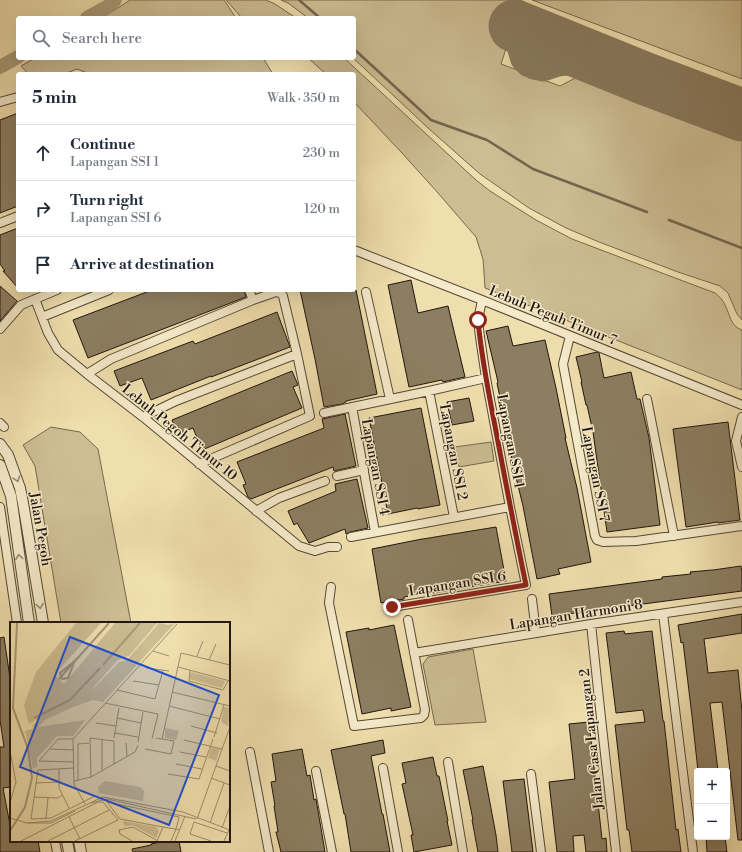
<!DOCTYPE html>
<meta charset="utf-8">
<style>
:root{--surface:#fff;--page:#f2f2f3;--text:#1f2937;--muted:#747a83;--line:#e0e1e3}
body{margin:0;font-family:"Libre Bodoni",serif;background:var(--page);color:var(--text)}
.controls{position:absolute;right:12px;bottom:12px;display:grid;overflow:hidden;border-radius:4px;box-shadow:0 4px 16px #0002}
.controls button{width:36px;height:36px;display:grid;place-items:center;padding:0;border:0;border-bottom:1px solid var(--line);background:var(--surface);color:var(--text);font:20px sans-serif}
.stop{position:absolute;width:12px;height:12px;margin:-9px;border:3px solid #8f2418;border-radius:50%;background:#fff}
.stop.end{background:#8f2418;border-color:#fff;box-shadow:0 1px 4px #0008}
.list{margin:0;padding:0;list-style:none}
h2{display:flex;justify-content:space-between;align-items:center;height:52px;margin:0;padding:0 16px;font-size:17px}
h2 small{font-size:13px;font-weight:400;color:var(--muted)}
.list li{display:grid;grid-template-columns:26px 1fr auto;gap:12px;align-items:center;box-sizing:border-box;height:56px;padding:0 16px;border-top:1px solid var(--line)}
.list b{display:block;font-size:15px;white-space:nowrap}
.list p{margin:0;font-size:13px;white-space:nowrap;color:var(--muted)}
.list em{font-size:13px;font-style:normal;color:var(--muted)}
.icon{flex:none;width:22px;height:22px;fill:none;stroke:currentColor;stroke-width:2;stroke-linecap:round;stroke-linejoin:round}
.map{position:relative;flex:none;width:742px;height:852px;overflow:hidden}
.search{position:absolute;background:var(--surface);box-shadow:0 4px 16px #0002;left:16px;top:16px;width:340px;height:44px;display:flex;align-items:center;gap:10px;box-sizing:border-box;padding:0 14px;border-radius:4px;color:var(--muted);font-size:15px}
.panel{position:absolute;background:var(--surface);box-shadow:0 4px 16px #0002;left:16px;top:72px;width:340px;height:220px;border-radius:4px}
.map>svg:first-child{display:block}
</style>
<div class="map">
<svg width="742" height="852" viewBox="0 0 742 852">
<rect width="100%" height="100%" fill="#f0dfae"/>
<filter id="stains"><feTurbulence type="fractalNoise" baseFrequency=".005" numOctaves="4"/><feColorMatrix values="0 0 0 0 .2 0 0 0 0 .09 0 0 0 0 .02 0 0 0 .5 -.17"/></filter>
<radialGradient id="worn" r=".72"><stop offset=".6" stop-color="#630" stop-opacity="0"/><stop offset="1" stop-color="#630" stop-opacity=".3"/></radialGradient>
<path fill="#cdbd93" stroke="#766950" d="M130,0H224L236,18H102Z
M226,0H266L275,4L296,18H242Z
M281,0H522L501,64L560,86L575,78L742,140V320L737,314L728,293L720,286L678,272L599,242L566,228L529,208L480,174L428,128L394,96L353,58H354V18H308L288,3Z
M532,0H742V79Z
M35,58H263L273,74H90L77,69L64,74H28L21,66Z
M308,58H344L476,180L490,191L536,220L572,239L715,293C719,296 723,300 725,305C730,314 730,326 742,330V390L485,288L483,259L476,237L438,193L402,153L354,102V74H326Z
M51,427L80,432L98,449L131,623H61L35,466L23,445Z
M491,442L494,461L459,467L455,447Z
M473,649L486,722L435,725L423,664L428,657Z"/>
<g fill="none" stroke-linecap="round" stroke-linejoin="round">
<path stroke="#72654e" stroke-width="2.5" d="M299,0L320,18
M354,49L431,120L487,140L533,169L647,212
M669,220L742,248"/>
<path stroke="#a99a78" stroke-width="14" d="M87,18L107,7L115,0
M0,67L18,57"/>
<path stroke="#887a5e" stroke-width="21" d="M622,69L599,64H575L558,66L543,71L534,69L527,66L521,60L518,50V42L521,33L526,28L535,24L544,22L595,54L622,69L646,79"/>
<path stroke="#887a5e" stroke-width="53" d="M515,26L646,79L742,115"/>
</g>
<path fill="#8c7e61" stroke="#20150e" d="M18,113V206L0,213V120Z
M18,228V288L3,271H5L0,264V235Z
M411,280L418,313L448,306L465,377L443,382L442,380L409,387L388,285Z
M0,286L17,301L0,321Z
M152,290H244L246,297L88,358L73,320Z
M300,290H356L377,394L346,401V402L342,404L324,407L315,359Z
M277,312L290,347L211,377V376L151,400L142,378L120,386L114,371L193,341L195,344Z
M508,326L513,346L545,340L556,388L566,438H565L577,488L591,562L558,569L560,574L537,579L523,506L511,457L512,456L507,432L497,383L498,382L486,331Z
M597,352L599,353L604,378L631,372L637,399H640L649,438L660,525L607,532L593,432L587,405H586L581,382H582L576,357Z
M292,371L298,385L293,387L302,408L202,450L193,428L178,434L172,420Z
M469,398L474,421L452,425L447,402Z
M421,408L440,505L418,509L417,508L388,514L369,418Z
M345,414L356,466L334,471L333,467L251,499L248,497L243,485L246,484L237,462L324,428L322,419Z
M728,422L740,520L718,523V522L686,527L673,429Z
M357,479L368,528L350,532L346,534L345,529L309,543L297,523L294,525L288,511L336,491L335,484Z
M496,527L506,581L433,593V592L404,597V599L381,603L372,549L422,539H423L447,535Z
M741,566L742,572V591L552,616L549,594L662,579V577L691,574L690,572L712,570H713Z
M742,614V633L704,639L708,673L738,670L742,712V840H738L722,702L710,703L718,771H698L692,716L683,642L681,643L678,625Z
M394,625L411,707L391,711V708L362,714L346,632L369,628V630Z
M624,631L625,634L652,631L663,721H664L676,830L678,829L681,852H632L629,830H627L615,725L645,722L643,710L616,713L606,633Z
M4,637L10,678H11V787L3,788L11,830V841H38L40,852H0V747H4L0,720V638Z
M589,722L602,839L606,838L607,852H586L584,835L573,836L574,852H557L549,782L575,779L569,724Z
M383,740L385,753L371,756L382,814H383L390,852H351L345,814H344L331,750Z
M302,749L307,776L310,775L314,800L316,799L325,852H281L276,832H278L274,806H275L271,782L276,781L272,754Z
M433,757L437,776H439L448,821H447L452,845L414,852L411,835H413L402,784L406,783L402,763Z
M483,766L496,835L498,852H478L472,820H473L463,770Z
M524,779L533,852H512L503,781Z
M706,837H725L727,852H707Z
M165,841H179L181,852H133L132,849L151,845V844Z"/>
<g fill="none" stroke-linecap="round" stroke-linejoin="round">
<g stroke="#544836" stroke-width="10">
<path id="minor" d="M0,102L18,97
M0,223L18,216
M354,250L482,300L742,405
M249,290L253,300
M366,292L390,399
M35,299L48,333L58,350L87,374L143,417L299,546L315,551L328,547H337
M42,317L109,290
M0,329L21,305L57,290
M570,336L563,364L595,536L597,540L603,542L636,541L742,526
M87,374L111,359L253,300L276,292L281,293L283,296L297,354L310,416L199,464
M429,391L454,517
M647,399L674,536
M352,407L375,532
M324,413L429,391L486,378
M143,417L176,401L297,354
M742,417L736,441L742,467
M0,423L4,427
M337,476L364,470
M0,507L17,623
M256,511L279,498L325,481
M351,537L510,507
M331,587L329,603L354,726L421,718L424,715L425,710L408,620
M532,599L536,633
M392,607L526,585L510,507L486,378L480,337L478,320L482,300
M663,614L693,852
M591,624L601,718L616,852
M414,653L591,624L742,602
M250,752L269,852
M448,762L463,852
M383,768L398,852
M316,771L332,852
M531,774L541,852
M55,841L57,852"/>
</g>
<g stroke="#544836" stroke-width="12">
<path id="tertiary" d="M0,444L8,455L20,488L23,503L43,623
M0,465L11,496L29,623
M67,841L69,852
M79,841L81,852"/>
</g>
<use href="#minor" stroke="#f5eaca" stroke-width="8"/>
<use href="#tertiary" stroke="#f5eaca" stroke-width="10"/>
</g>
<defs><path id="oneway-chevron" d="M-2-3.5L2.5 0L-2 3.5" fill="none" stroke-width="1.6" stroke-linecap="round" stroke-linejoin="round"/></defs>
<g stroke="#958a75">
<use href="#oneway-chevron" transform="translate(17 479) rotate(72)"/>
<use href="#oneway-chevron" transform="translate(19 557) rotate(-98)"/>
<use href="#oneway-chevron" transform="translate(40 606) rotate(81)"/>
</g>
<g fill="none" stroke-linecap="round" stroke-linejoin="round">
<path stroke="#8f2418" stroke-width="5" d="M392,607L526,585C515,532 505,479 495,426C488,390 481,355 478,320"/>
</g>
<g text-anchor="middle" stroke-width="3" stroke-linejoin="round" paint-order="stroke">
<g font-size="14" fill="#20150e" stroke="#f5eaca">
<text transform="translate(553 315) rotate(22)" y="5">Lebuh Peguh Timur 7</text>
<text transform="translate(180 432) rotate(39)" y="5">Lebuh Pegoh Timur 10</text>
<text transform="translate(511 441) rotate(79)" y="5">Lapangan SSI 1</text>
<text transform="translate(454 452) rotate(79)" y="5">Lapangan SSI 2</text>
<text transform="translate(376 467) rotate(79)" y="5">Lapangan SSI 4</text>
<text transform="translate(596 474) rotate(79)" y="5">Lapangan SSI 7</text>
<text transform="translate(41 529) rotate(80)" y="5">Jalan Pegoh</text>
<text transform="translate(457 583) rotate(-9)" y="5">Lapangan SSI 6</text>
<text transform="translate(576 614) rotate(-9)" y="5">Lapangan Harmoni 8</text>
<text transform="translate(591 739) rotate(-96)" y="5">Jalan Casa Lapangan 2</text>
</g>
</g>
<g transform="translate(10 622)">
<rect width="220" height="220" fill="#f0dfae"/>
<path d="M66,1H91L44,53L54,62L105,1H147L119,34L108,38L82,67L19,102L14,83L26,50ZM149,1L158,3L165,1L93,80L83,78L63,85L35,98L28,105L75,98L63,114H47L27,136V145L23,146L15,109L24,106L22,104L34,93L84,66L109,40L117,38ZM181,50L215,59L212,66L179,57ZM214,85L220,86L218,104L211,100ZM155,106L169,109L166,118L155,116ZM201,125L210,127L206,139L198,136ZM95,159L130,165L134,169L133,179L89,171L88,165ZM113,199L146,205L149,209L146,216L123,203L115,204Z" fill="#cdbd93"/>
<path fill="none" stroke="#a99a78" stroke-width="2" d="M64,41L58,56L52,57L50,51L67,37M93,43L130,1M49,57L99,1M24,96L60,78L90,46M0,209L15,185L22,156L18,127L3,86L7,1"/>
<path fill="none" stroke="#9d8e6e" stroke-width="1" d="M143,29L159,34M187,34L193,19M199,38L206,22M131,42L137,46L159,49M168,45L220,59M180,48L179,59L213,68L218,59M123,59L149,63M107,68L145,77L153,48M162,70L220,84M95,81L148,92L142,117M159,84L210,97M107,96L131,101M86,101L106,104M181,104L207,111M105,111L128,115M204,115L214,83M104,116L109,86M63,117H48L29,139L64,140M92,117V148M152,117L171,31L220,43M174,118L212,127M128,120L133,90M116,121L117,135M40,127L64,128M135,127L161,132L164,119L146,116M0,129L6,160L0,181M170,130L196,135M166,142L192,147M206,144L220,149M64,146L28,148L21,197L41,196L85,174M49,147V166L59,186M158,152L189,157L203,117M81,155L80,116L104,119V142M201,156L220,163M64,159L81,155L125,130L128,123M68,159V122L79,121M26,161L49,160M24,175L47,176L53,173M81,181L97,177L186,197M75,182L64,162L63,117L167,2M59,195L70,217M0,196L17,201L41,199L93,175L173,190L220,208M36,197L38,176M187,197L220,105M18,201H41L65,189M200,201L214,161M212,206L220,184M11,219L88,180H93L108,198L65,219M38,219L99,188M122,219L110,212L109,208L123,205L148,219M147,219L153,205M161,219L166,207L169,196V195L97,180L110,197L153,205L159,206L166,207L169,208M165,219L175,194M201,219L180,212L184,200L217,211M214,219L219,208"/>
<path fill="#1d4ed8" fill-opacity="0.15" stroke="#1d4ed8" stroke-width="2" d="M60,15L209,73L159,203L10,145Z"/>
<rect width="220" height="220" fill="none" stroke="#20150e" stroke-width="2"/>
</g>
<rect width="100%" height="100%" filter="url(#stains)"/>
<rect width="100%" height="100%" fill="url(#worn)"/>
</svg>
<div class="controls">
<button>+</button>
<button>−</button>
</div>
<div class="stop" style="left:478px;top:320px"></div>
<div class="stop end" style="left:392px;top:607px"></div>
<div class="search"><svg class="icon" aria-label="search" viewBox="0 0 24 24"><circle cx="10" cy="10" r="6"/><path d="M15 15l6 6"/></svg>Search here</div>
<section class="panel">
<h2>5 min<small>Walk · 350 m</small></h2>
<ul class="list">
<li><svg class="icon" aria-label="ahead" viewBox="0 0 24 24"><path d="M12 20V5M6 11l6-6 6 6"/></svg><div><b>Continue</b><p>Lapangan SSI 1</p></div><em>230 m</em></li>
<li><svg class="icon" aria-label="right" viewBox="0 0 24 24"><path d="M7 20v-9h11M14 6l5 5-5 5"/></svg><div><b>Turn right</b><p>Lapangan SSI 6</p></div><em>120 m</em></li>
<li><svg class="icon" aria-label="arrive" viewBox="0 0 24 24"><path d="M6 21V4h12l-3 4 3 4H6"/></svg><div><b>Arrive at destination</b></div></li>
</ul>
</section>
</div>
